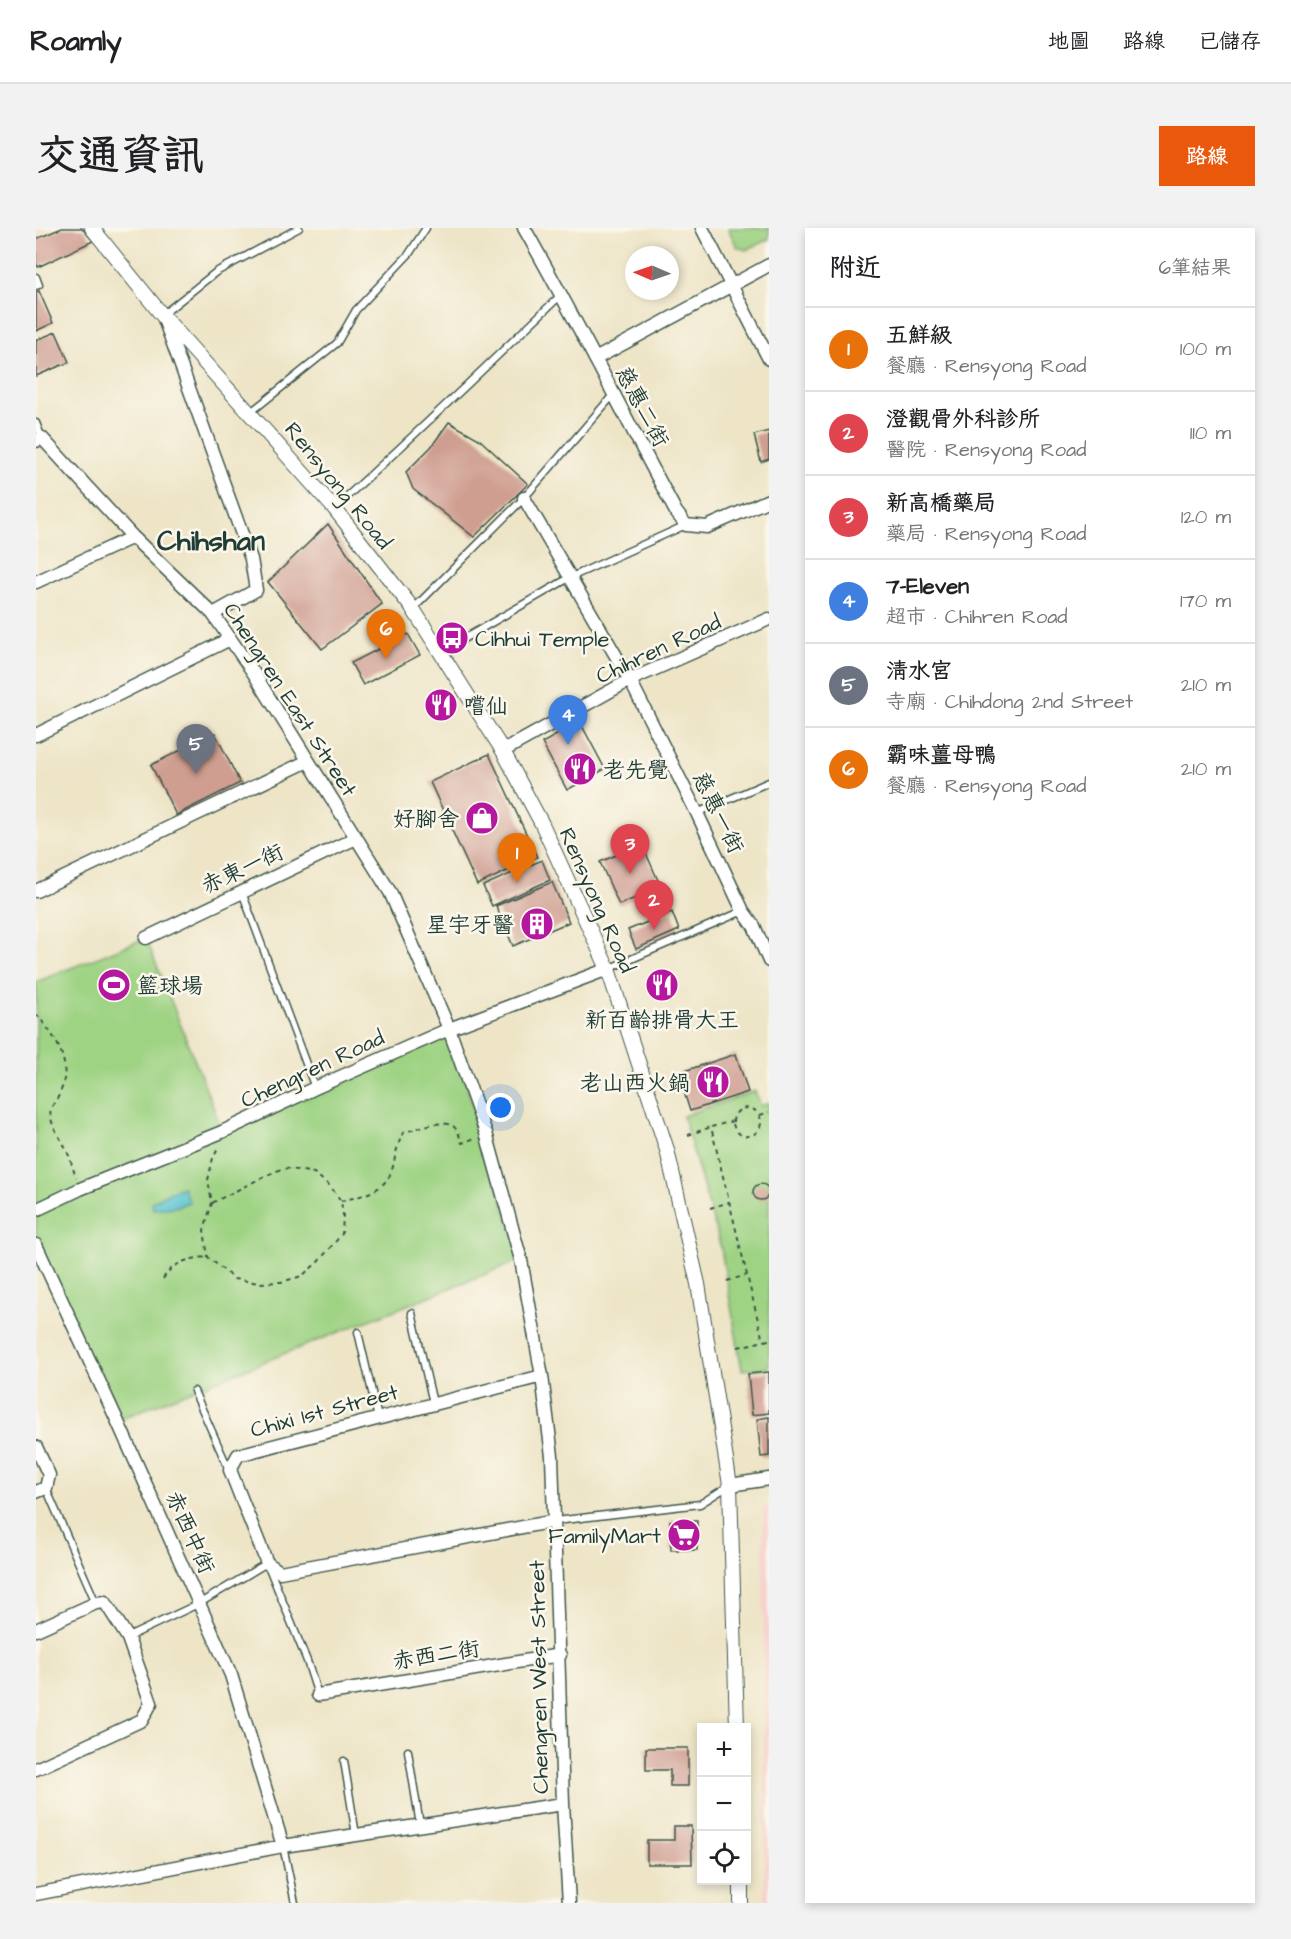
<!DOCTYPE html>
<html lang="zh-TW">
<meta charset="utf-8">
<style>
:root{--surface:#fff;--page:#f2f2f2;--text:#202124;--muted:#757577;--line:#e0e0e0;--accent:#ea580c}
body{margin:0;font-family:"Architects Daughter","LXGW WenKai TC",sans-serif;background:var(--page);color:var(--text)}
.controls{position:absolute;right:18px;bottom:18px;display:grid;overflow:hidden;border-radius:0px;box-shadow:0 3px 9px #0003}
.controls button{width:54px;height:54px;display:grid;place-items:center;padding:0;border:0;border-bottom:2px solid var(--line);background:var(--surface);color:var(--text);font:30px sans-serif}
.compass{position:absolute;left:589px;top:18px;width:54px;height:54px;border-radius:50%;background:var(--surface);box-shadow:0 3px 9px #0003;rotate:272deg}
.you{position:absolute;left:465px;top:880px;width:21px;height:21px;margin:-15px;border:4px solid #fff;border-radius:50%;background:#1a73e8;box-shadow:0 0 0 9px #1a73e833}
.badge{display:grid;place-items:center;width:39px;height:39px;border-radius:50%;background:var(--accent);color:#fff;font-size:20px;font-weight:700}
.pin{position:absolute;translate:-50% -50px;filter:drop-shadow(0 2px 3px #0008)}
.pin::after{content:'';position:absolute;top:32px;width:21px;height:18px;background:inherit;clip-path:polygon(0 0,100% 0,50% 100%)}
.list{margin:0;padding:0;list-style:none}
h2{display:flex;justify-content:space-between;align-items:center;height:78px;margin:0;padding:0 24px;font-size:26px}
h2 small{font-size:20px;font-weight:400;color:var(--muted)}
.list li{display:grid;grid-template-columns:39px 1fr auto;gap:18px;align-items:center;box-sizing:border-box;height:84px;padding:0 24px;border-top:2px solid var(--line)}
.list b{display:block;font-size:22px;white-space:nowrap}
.list p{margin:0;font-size:20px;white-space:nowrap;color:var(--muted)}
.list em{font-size:20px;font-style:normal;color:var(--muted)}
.icon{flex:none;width:33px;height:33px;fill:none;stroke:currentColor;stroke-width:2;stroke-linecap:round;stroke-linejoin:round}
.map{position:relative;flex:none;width:733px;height:1675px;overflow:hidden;border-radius:0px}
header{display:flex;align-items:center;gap:36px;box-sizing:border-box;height:84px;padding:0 30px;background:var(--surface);border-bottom:2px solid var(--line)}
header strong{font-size:28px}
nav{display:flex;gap:33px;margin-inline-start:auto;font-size:21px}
.intro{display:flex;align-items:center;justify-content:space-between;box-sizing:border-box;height:144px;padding:0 36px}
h1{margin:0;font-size:42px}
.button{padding:15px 27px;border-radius:0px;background:var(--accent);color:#fff;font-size:21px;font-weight:700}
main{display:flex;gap:36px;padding:0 36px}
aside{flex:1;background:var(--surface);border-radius:0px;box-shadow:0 3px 9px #0003}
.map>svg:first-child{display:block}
</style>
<header>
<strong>Roamly</strong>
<nav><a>地圖</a><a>路線</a><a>已儲存</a></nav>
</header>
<div class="intro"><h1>交通資訊</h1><a class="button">路線</a></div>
<main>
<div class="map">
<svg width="733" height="1675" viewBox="0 0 733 1675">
<rect width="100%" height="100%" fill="#fbf7ec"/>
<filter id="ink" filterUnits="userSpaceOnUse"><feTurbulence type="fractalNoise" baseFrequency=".0167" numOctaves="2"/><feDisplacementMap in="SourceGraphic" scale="12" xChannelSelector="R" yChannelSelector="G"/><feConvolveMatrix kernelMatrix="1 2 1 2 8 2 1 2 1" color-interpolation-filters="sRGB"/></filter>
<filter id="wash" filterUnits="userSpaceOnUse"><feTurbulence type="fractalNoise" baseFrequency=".008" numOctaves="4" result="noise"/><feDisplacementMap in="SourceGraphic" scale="24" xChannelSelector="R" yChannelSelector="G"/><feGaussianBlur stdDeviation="1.35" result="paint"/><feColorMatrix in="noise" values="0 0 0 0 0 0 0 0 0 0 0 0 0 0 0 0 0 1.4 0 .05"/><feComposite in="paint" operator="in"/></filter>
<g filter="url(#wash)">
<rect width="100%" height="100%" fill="#eee5c7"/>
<path fill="#f7d0cc" d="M733,1278V1675H729L727,1279Z"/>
<path fill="#9fd384" stroke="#5f885c" stroke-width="1.5" d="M692,0H733V11L710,22L701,19Z
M110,710L186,901L413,801L485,1032L81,1192L0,1017V754Z
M719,863L725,878L733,875V1140L706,1142L685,1020L647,888Z"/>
<path fill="#57c3cf" stroke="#3b8082" stroke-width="1.5" d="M147,959L153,974L139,979L117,981L116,974L133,964Z"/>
<g id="blocks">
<path fill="#cf9e91" d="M26,0H46L57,13L2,39L0,35V11Z
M3,63L17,95L0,103V64Z
M20,104L33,134L0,148V112Z
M413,194L443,211L492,256L438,309L377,261L370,244L395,219Z
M733,203V231L725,234L718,207Z
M292,296L346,376L286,421L232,354Z
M372,406L384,427L327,457L315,435Z
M544,494L569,541L531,562L506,515Z
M179,505L204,555L140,587L115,537Z
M453,526L501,629L441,657L394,554Z
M606,616L625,659L583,677L564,634Z
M506,632L514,652L456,678L447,658Z
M516,654L533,694L477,718L460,678Z
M636,684L643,702L600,721L592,702Z
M700,826L712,864L654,883L642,845Z
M717 964a8 8 0 1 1 16 0a8 8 0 1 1-16 0Z
M733,1144V1185L716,1187L712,1146Z
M733,1189V1228L725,1229L721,1191Z
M634,1293H661V1322H635Z
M610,1520H652V1558H634V1542H610Z
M638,1598H655L656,1636H611V1612H638Z"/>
</g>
</g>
<g filter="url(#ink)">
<use href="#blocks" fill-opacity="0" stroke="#3e564a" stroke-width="1.5"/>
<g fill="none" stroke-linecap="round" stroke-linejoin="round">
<g stroke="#3e564a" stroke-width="9">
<path id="service" d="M0,49L3,57L0,58
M126,87L180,44L263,0
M215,184L301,115L320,82L373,26L390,0
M0,195L6,210
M299,279C376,211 450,138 525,67
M377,381L488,270L577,167
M405,424L533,350L650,297
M661,585L733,554
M206,664L279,860
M572,741L707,683
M376,1085L397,1175
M322,1104L342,1190
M158,1163L193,1242
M10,1260L60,1375
M519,1293L664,1276L694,1257
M92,1409L164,1375L231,1335L271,1433L282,1467
M372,1523L384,1597
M308,1533L320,1607
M247,1618L259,1675"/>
</g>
<g stroke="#3e564a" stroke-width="15">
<path id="minor" d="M488,0C541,93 589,189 640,284L650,297L671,299L733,272
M666,0L733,131
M128,91L215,331L220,362L177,386
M559,131L733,37
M0,213L6,210L97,309L177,386L217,444L354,664L413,801L450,905L485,1032L506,1148L516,1228L527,1576L247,1618L0,1666
M488,270L594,452L661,585L707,683L718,698L733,733
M0,354L97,309
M0,507L194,411
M467,523L594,452L733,391
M0,663L272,533
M110,710L320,610
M0,982L44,961L186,904L279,860L413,801L572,741
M0,1017L81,1192L195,1447L247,1618
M506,1148L202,1227L194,1242L231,1335L244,1344L519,1293
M0,1219L13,1247L10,1260L0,1264
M694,1257L733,1251
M0,1402L60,1375L69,1374L92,1410L115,1475L106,1492L0,1541
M282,1467L524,1427
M527,1576L533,1675"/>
</g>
<g stroke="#3e564a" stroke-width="16">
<path id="tertiary" d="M56,0L126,87L298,280L377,381L467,523L506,596L572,741L631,922L662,1056L694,1257L701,1500
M705,1652V1675"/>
</g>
<path stroke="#3e564a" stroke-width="2" stroke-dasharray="4.5 4.5" stroke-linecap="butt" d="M0,786C20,809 37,834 24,865C20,875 12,879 15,890C17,902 27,913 31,923C35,932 37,941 40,950
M697 894a14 14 0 1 1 28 0a14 14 0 1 1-28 0Z
M724,887L733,884
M697,893L675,899L727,1113
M652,907L675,899
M305,973C324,968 349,964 356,942C360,927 360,920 367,905C379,901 411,888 420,901C423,904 424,911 426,915L439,910
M176,975L229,948L248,940L278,945L294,958L305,973L307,987L306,1006L282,1034L266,1048L245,1054L223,1055L198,1051L172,1029L168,1002L176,975L172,952L177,930L182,921
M674,980L694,974
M127,1051C137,1034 153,1030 172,1029
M691,1053L711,1047
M702,1119L733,1112"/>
<use href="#service" stroke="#fff" stroke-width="6"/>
<use href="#minor" stroke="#fff" stroke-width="12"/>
<use href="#tertiary" stroke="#fff" stroke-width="14"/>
</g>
</g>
<defs>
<g id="bus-disc" transform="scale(1.725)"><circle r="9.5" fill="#b5179e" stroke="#fbf7ec"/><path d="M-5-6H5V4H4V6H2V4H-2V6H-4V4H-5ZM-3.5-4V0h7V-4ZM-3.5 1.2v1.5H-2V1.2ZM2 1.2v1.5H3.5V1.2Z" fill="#fff"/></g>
<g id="restaurant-disc" transform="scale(1.725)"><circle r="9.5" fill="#b5179e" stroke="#fbf7ec"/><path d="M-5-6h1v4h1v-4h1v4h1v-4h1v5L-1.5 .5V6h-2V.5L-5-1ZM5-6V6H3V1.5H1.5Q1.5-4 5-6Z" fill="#fff"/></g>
<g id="shop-disc" transform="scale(1.725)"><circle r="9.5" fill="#b5179e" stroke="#fbf7ec"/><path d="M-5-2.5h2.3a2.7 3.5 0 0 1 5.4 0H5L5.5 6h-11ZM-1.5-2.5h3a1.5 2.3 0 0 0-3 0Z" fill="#fff"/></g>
<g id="building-disc" transform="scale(1.725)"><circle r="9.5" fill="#b5179e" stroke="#fbf7ec"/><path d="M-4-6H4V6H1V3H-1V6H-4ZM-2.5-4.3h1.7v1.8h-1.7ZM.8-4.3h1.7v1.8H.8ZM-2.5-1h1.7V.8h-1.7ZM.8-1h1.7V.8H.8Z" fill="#fff"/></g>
<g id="stadium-disc" transform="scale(1.725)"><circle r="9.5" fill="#b5179e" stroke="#fbf7ec"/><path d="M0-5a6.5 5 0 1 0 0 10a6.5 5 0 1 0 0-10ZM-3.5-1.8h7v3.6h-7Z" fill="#fff"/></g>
<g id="supermarket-disc" transform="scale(1.725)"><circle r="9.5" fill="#b5179e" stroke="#fbf7ec"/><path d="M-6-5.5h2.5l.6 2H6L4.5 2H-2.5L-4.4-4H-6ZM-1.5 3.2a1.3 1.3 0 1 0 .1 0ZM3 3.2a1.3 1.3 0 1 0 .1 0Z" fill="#fff"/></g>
</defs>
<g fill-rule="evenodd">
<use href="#bus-disc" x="416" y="410"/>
<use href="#restaurant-disc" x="405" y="477"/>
<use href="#restaurant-disc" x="544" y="541"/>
<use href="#shop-disc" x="446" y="590"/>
<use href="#building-disc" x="501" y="696"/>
<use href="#stadium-disc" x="78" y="757"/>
<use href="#restaurant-disc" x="626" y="757"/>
<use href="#restaurant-disc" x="677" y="854"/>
<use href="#supermarket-disc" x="648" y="1307"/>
</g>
<g text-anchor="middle" stroke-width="5" stroke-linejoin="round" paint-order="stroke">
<g font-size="22" fill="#1f3d34" stroke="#fbf7ec">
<text transform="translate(607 178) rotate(62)" y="8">慈惠二街</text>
<text transform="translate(303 257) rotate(51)" y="8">Rensyong Road</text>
<text transform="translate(622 420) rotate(-25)" y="8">Chihren Road</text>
<text transform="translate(255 471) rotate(57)" y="8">Chengren East Street</text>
<text transform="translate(683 584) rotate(64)" y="8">慈惠一街</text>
<text transform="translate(206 640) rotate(-25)" y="8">赤東一街</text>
<text transform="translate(562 672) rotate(66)" y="8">Rensyong Road</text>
<text transform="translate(276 840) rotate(-25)" y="8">Chengren Road</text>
<text transform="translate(288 1182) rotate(-15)" y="8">Chixi 1st Street</text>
<text transform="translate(155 1304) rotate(66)" y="8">赤西中街</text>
<text transform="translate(400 1426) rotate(-9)" y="8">赤西二街</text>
<text transform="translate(502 1449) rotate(-91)" y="8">Chengren West Street</text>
</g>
<g font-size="22" fill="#1f3d34" stroke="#fbf7ec" text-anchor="start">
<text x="439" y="418">Cihhui Temple</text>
<text x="428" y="485">嚐仙</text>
<text x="567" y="549">老先覺</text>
<text x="423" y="598" text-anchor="end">好腳舍</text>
<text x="478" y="704" text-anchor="end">星宇牙醫</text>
<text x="101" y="765">籃球場</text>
<text x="626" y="799" text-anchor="middle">新百齡排骨大王</text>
<text x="654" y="862" text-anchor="end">老山西火鍋</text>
<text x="625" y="1315" text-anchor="end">FamilyMart</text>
</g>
<g font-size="28" font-weight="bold" fill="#1f3d34" stroke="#fbf7ec">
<text x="175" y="322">Chihshan</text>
</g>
</g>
</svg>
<div class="controls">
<button>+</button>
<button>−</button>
<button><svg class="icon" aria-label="locate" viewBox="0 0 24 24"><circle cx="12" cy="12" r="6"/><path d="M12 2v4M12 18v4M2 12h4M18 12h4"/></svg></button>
</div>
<svg class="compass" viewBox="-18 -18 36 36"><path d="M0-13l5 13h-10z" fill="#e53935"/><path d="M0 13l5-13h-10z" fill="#757577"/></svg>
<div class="you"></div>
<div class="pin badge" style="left:481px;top:655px;background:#e8710a">1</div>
<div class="pin badge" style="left:618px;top:702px;background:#e0444e">2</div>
<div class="pin badge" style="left:594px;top:646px;background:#e0444e">3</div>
<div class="pin badge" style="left:532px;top:517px;background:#3f7fe0">4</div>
<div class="pin badge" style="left:160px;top:546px;background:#6b7280">5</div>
<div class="pin badge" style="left:350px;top:431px;background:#e8710a">6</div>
</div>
<aside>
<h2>附近<small>6筆結果</small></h2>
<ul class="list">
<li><span class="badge" style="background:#e8710a">1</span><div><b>五鮮級</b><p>餐廳 · Rensyong Road</p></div><em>100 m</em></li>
<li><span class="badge" style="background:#e0444e">2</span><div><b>澄觀骨外科診所</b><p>醫院 · Rensyong Road</p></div><em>110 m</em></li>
<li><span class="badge" style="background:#e0444e">3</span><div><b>新高橋藥局</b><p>藥局 · Rensyong Road</p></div><em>120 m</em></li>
<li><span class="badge" style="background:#3f7fe0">4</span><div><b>7-Eleven</b><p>超市 · Chihren Road</p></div><em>170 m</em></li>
<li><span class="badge" style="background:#6b7280">5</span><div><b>清水宮</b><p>寺廟 · Chihdong 2nd Street</p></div><em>210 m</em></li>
<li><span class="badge" style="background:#e8710a">6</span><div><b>霸味薑母鴨</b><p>餐廳 · Rensyong Road</p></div><em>210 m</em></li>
</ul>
</aside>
</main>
